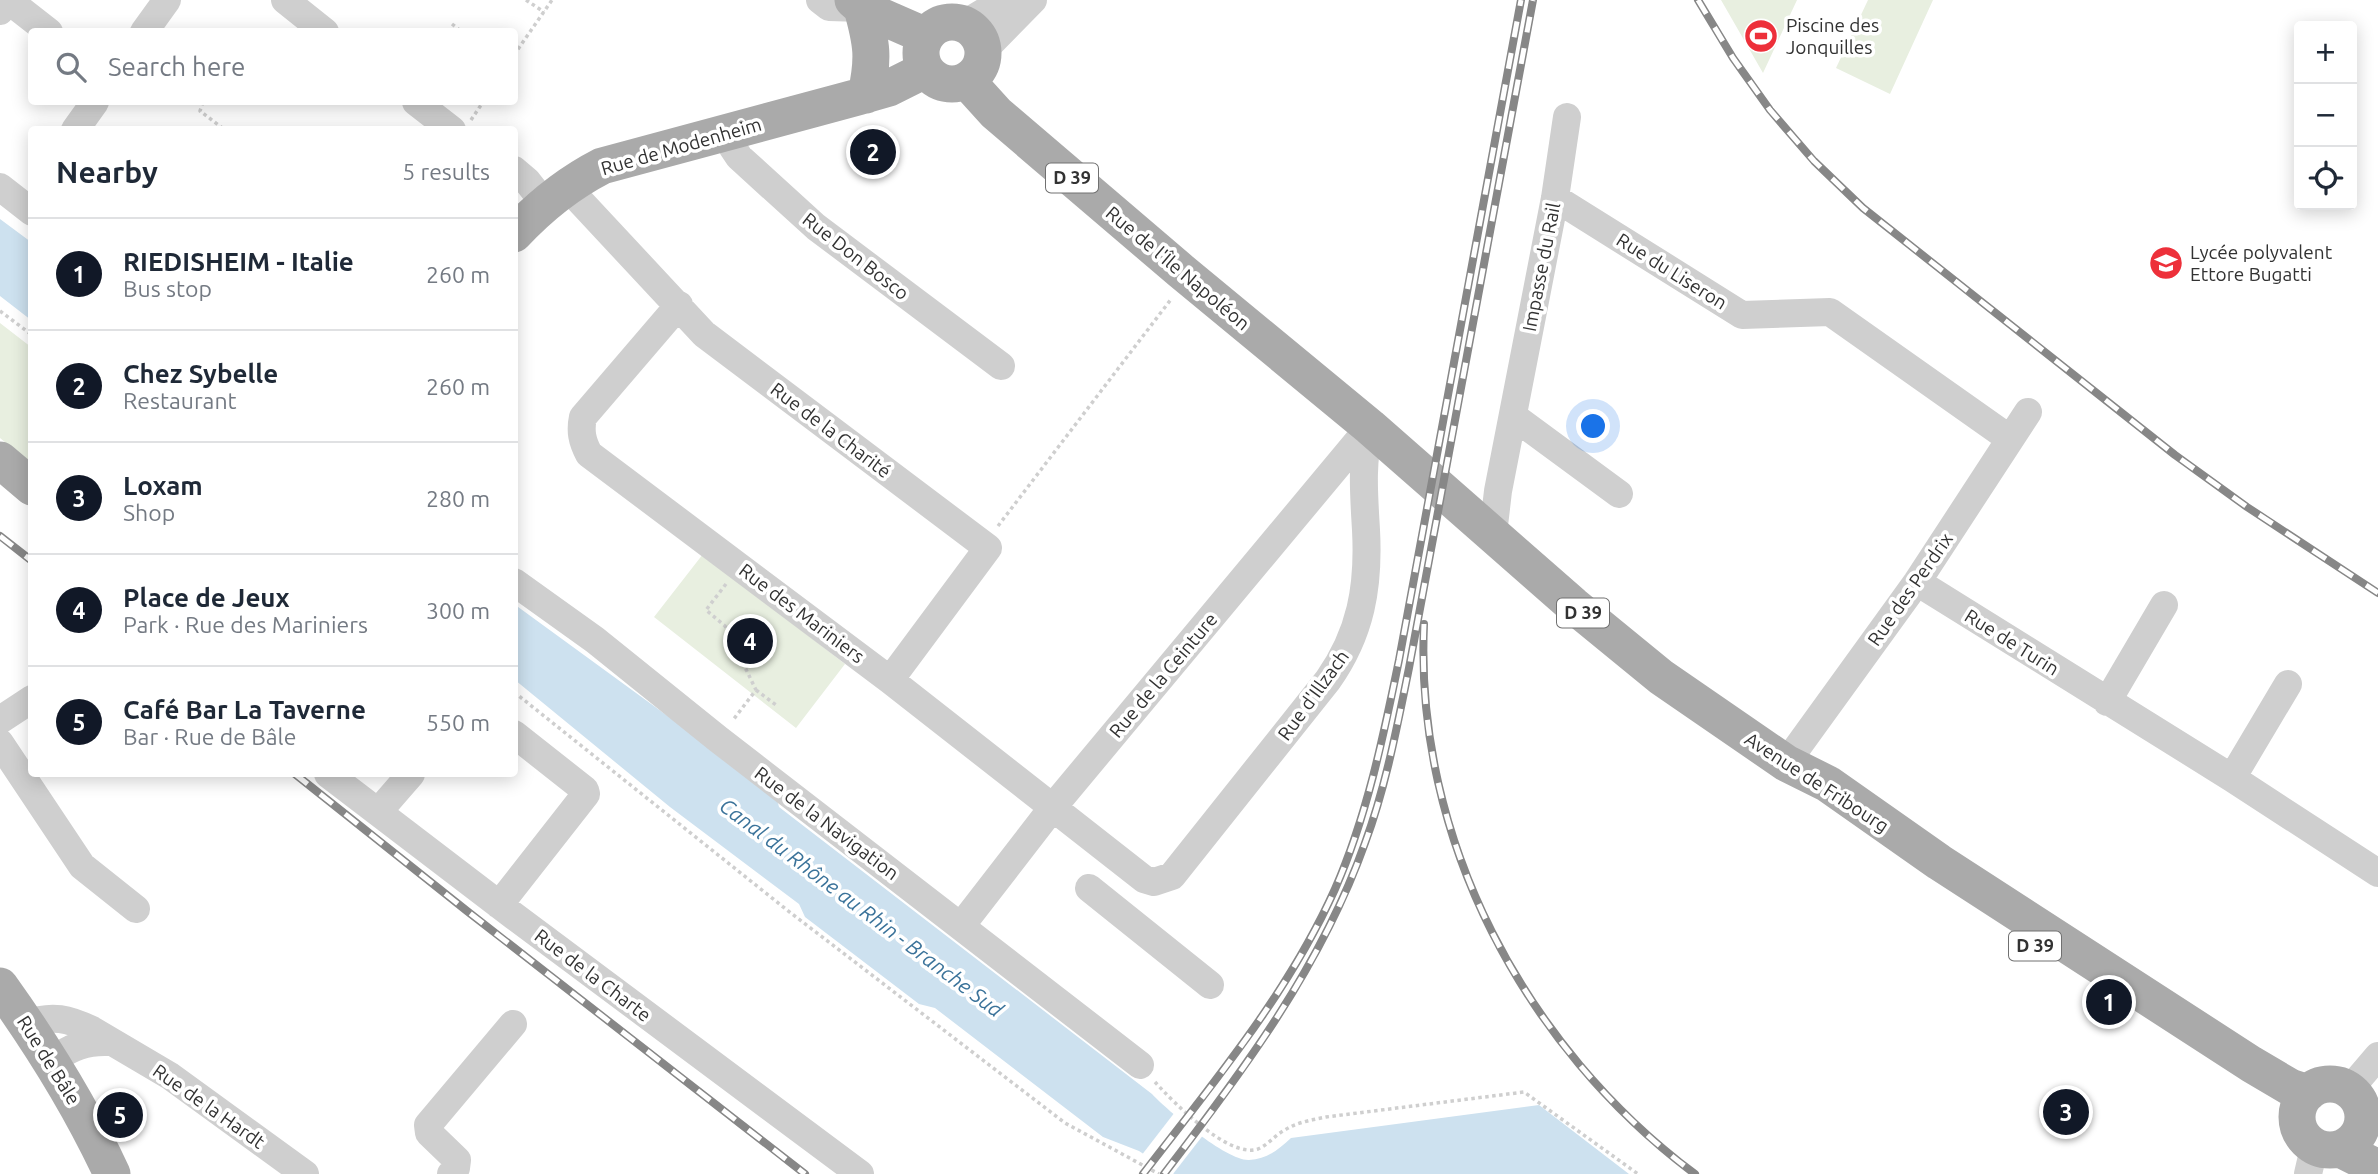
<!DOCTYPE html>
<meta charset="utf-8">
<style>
:root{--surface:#fff;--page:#f2f2f3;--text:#1f2937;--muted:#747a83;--line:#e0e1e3;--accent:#111827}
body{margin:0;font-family:Ubuntu,sans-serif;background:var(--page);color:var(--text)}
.controls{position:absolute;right:21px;top:21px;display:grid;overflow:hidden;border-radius:7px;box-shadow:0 4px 18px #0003}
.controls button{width:63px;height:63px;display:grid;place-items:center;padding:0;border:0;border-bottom:2px solid var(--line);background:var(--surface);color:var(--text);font:35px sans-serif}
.you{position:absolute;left:1594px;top:427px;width:24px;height:24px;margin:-18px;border:5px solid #fff;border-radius:50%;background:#1a73e8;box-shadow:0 0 0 10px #1a73e833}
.badge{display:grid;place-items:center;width:46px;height:46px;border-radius:50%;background:var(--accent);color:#fff;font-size:23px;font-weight:700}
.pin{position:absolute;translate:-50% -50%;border:4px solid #fff;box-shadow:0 2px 7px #0006}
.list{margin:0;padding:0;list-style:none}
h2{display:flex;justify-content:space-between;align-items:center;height:91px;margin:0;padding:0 28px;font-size:30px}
h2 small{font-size:23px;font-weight:400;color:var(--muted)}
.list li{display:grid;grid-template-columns:46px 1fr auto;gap:21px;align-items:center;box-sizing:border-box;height:112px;padding:0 28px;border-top:2px solid var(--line)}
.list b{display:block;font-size:26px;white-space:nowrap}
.list p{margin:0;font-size:23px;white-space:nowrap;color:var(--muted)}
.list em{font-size:23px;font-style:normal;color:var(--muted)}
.icon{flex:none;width:38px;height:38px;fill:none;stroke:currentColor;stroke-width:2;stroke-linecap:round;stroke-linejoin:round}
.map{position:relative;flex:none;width:2378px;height:1174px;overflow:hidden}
.search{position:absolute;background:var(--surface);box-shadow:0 4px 18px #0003;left:28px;top:28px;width:490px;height:77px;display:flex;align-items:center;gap:18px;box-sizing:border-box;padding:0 24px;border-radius:7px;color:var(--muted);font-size:26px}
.panel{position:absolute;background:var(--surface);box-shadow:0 4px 18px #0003;left:28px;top:126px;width:490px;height:651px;border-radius:7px}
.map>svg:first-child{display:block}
</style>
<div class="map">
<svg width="2378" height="1174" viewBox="0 0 2378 1174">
<rect width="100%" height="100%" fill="#fff"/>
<path fill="#e8efe0" d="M1721,0H1797L1763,73Z
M1868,0H1933L1890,94L1836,68Z
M0,323L31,347V464L0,438Z
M703,554L845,664L796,728L654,617Z"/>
<path fill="#cde1ef" d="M0,219L31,242V320L0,296Z
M514,604L776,795L779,807L1152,1094C1168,1111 1227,1161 1249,1160C1267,1159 1278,1150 1291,1138L1539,1105L1629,1174H1174L1139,1151L1103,1137L935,1008L919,1004L805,917L799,904L670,807L515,680Z"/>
<path fill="#fff" d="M1175,1112L1204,1134L1173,1174H1168L1141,1156Z"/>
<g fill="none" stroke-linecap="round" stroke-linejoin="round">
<path stroke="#cfcfcf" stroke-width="3.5" stroke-dasharray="3.5 3.5" stroke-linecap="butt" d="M526,0L544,12
M452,24L462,32
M514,55L552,0
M203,102L200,111L225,130
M471,120L483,102
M0,311L32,335
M998,526L1172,298
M726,584L706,610L725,626L756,690L733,720
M756,690L776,705
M514,692L787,910L1065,1123L1159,1174
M1155,1082C1173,1102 1229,1159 1258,1149C1268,1145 1275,1135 1285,1130C1297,1122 1312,1120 1326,1117L1524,1092L1638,1174"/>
<path stroke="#cfcfcf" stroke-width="28" d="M285,0L325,32
M820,0L829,7L862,8
M0,11L8,0L49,32
M964,24L1004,0
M144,32L167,0
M983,51L1033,0
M416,102L452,130
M75,130L95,102
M729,131L733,148L739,157L816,227L1001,366
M514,170L527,181L545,204
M0,187L32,212
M567,187L704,334L988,548L890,680
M1555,198L1742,315L1830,312L2010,439
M679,305L583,417C580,431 582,441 589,454L890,680L1144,879L1154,882L1172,876L1328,680C1361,633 1369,587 1366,530C1364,495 1361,462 1370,427
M1513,416L1619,494
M1493,534L1498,491L1555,198L1567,117
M514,582L595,640L718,739L1140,1065
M1917,582L2232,778L2378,873
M2107,702L2164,605
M0,720L32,699
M0,743L82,866L136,909
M1786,763L1917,582L2028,412
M328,774L514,916L860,1174
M2232,778L2288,684
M378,812L411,774
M1089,888L1210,985
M499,905L586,794L585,790L514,734
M961,926L1053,807L1368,429
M27,1024C52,1014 69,1019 92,1030L170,1076L305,1174
M52,1061C70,1047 87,1041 109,1042
M2349,1090L2378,1056
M451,1174L456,1168L457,1160L429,1133L428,1125L513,1024
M2308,1174L2311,1161L2319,1149"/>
<path stroke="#aaa" stroke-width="37" d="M853,0L862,8L926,36
M862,8C872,44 874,58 866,95
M921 53a31 31 0 1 1 62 0a31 31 0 1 1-62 0Z
M967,81L996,113L1181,271L1370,427L1573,605L1661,677L1786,763L1828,784L1939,862L2251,1064L2290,1087L2308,1093
M514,234C540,206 569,183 602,166L858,97L889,88L925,70
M0,460L32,487
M0,986C43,1046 81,1107 112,1174
M2297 1117a33 33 0 1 1 66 0a33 33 0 1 1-66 0Z
M2340,1149L2378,1168"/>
<g stroke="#878787" stroke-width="8">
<path id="rail" d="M1698,0L1733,58L1770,110L1814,161L1863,208L2175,455L2247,507L2378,593
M0,536L32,561
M1424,624C1414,839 1525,1047 1695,1174
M295,774L467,911L805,1174
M1143,1174C1213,1083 1288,994 1335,889C1367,816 1383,738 1399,660L1521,0
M1164,1174C1243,1071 1321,967 1365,843C1386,786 1397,727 1409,668L1533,0"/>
</g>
<use href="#rail" stroke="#fff" stroke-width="5" stroke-dasharray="16" stroke-linecap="butt"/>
</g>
<defs>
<g id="stadium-disc" transform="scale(1.75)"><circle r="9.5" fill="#ed303a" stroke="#fff"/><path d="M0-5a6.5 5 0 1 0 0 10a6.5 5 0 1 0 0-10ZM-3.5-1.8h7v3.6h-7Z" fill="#fff"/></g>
<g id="school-disc" transform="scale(1.75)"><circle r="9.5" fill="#ed303a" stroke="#fff"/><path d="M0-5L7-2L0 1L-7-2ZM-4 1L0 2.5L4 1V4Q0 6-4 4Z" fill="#fff"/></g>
</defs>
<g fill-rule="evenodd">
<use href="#stadium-disc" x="1761" y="36"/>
<use href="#school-disc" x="2166" y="263"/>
</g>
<g text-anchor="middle" stroke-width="7" stroke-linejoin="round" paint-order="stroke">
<g fill="#fff" stroke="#707070" stroke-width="2">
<rect x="1046" y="163.5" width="52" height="29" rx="5"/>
<rect x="1557" y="598.5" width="52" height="29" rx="5"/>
<rect x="2009" y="931.5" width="52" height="29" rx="5"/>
</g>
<g font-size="18" font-weight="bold" fill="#323232">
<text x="1072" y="184">D 39</text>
<text x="1583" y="619">D 39</text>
<text x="2035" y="952">D 39</text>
</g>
<g font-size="19" fill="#323232" stroke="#fff" text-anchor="start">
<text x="1786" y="32">Piscine des<tspan x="1786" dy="22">Jonquilles</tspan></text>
<text x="2190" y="259">Lycée polyvalent<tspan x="2190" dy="22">Ettore Bugatti</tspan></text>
</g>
<g font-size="19" fill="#323232" stroke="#fff">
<text transform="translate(681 146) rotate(-16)" y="7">Rue de Modenheim</text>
<text transform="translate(856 256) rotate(38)" y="7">Rue Don Bosco</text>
<text transform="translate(1541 267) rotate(-79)" y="7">Impasse du Rail</text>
<text transform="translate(1178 268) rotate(40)" y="7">Rue de l'Île Napoléon</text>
<text transform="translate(1672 271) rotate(32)" y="7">Rue du Liseron</text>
<text transform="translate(831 430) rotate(37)" y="7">Rue de la Charité</text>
<text transform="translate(1910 589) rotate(-55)" y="7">Rue des Perdrix</text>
<text transform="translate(802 613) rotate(37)" y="7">Rue des Mariniers</text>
<text transform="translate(2012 642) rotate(32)" y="7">Rue de Turin</text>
<text transform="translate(1163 675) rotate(-50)" y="7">Rue de la Ceinture</text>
<text transform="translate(1313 695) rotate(-54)" y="7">Rue d'Illzach</text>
<text transform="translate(1817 782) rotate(33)" y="7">Avenue de Fribourg</text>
<text transform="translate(827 823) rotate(37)" y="7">Rue de la Navigation</text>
<text transform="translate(593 975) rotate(37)" y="7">Rue de la Charte</text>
<text transform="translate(49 1060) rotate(58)" y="7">Rue de Bâle</text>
<text transform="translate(209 1106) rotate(35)" y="7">Rue de la Hardt</text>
</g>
<g font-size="21" font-style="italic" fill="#3b739a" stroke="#fff">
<text transform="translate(861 908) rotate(37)" y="7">Canal du Rhône au Rhin - Branche Sud</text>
</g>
</g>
</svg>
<div class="controls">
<button>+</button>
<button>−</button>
<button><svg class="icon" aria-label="locate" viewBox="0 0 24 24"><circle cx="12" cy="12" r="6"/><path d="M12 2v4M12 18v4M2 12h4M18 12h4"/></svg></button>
</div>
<div class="you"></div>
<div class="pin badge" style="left:2109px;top:1002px">1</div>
<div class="pin badge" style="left:873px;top:152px">2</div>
<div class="pin badge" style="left:2066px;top:1112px">3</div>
<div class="pin badge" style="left:750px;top:641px">4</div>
<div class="pin badge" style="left:120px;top:1115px">5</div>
<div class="search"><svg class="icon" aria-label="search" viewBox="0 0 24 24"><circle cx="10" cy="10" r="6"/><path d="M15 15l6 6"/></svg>Search here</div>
<section class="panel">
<h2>Nearby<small>5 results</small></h2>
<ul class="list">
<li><span class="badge">1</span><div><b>RIEDISHEIM - Italie</b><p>Bus stop</p></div><em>260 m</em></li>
<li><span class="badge">2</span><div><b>Chez Sybelle</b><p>Restaurant</p></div><em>260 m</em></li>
<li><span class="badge">3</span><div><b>Loxam</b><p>Shop</p></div><em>280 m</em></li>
<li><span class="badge">4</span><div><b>Place de Jeux</b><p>Park · Rue des Mariniers</p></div><em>300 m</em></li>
<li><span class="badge">5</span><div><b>Café Bar La Taverne</b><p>Bar · Rue de Bâle</p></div><em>550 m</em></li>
</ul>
</section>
</div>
